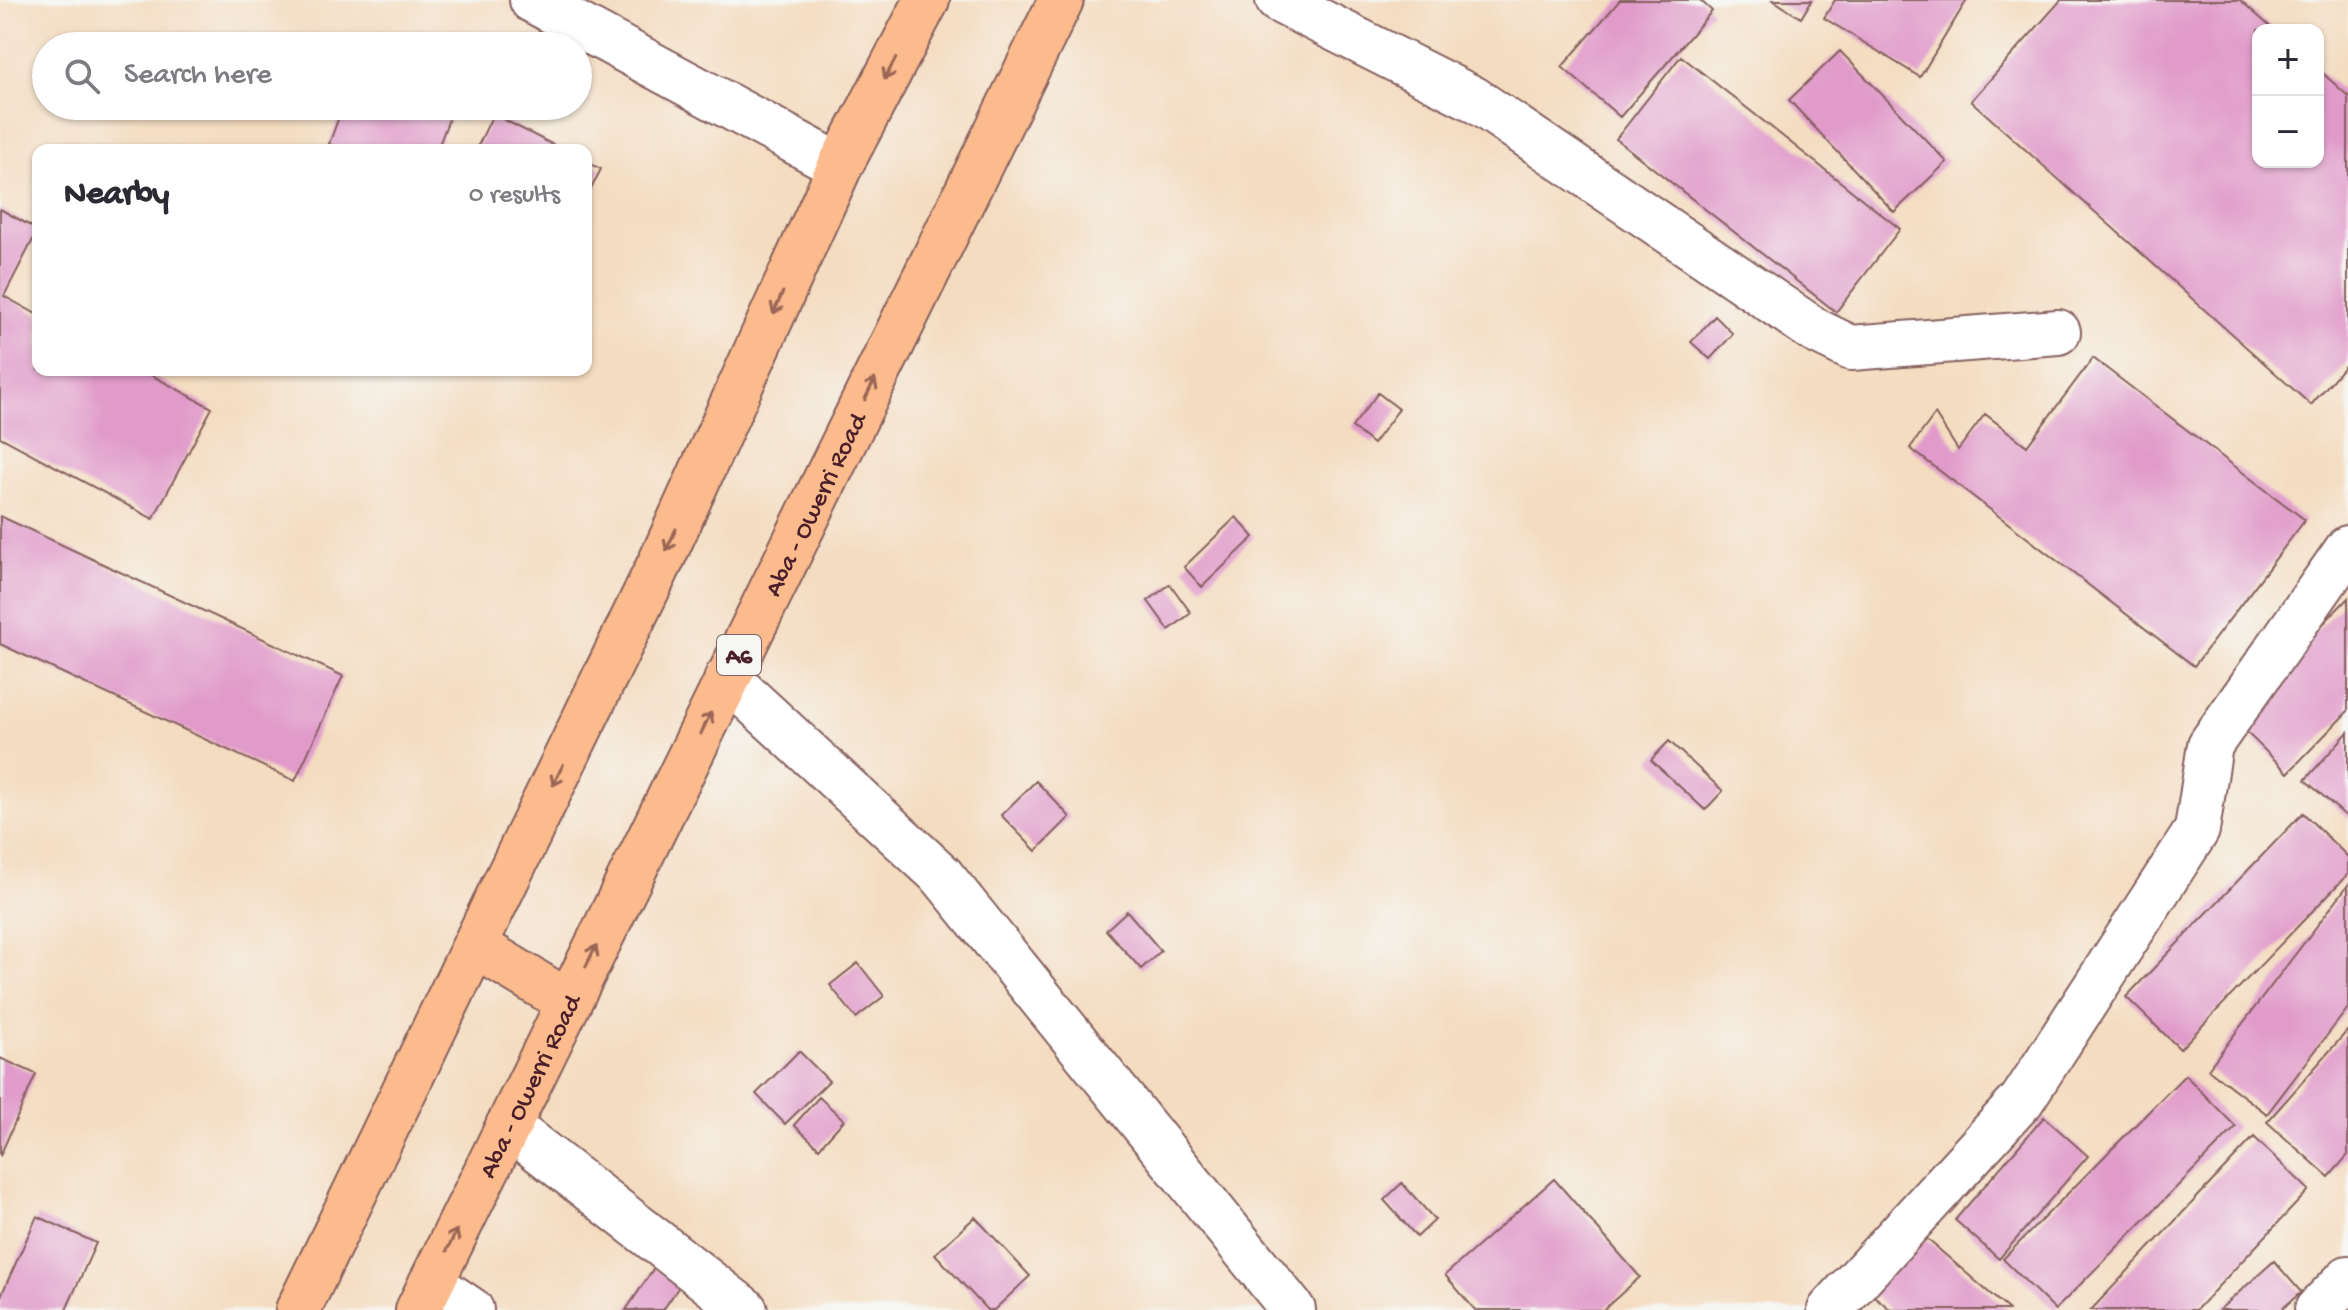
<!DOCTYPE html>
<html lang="en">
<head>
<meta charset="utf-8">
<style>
  body { margin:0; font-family:"Gochi Hand",sans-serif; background:#f2f2f3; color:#2b2b33 }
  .controls { position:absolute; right:24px; top:24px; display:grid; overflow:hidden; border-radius:16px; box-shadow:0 2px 6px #0004 }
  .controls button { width:72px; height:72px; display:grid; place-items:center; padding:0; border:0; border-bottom:2px solid #e1e1e2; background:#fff; color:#2b2b33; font:40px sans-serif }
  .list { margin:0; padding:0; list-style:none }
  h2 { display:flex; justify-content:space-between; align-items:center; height:104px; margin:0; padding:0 32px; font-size:34px }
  h2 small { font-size:26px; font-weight:400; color:#7c7c81 }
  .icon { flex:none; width:44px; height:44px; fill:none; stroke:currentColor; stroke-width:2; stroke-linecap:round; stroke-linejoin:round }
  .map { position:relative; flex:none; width:2348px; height:1310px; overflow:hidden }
  .search { position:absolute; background:#fff; box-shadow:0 2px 6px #0004; left:32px; top:32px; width:560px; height:88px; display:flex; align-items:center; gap:20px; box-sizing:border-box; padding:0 28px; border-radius:44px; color:#7c7c81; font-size:30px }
  .panel { position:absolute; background:#fff; box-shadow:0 2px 6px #0004; left:32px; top:144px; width:560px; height:232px; border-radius:16px }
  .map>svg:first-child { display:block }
  .building { fill:#e19bca }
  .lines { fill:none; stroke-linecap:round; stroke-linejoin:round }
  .minor-casing { stroke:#86615f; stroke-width:48 }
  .highway-casing { stroke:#86615f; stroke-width:48 }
  .minor { stroke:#fff; stroke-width:44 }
  .highway { stroke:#fbbb8d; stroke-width:44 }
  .oneway { stroke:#9a6557 }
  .labels { text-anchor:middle; stroke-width:8; stroke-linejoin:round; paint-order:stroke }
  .shield { fill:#f6f6f2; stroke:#7e6067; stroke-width:2 }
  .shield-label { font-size:24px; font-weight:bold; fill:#4a1f2b }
  .street-label { font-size:26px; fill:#4a1f2b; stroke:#f6f6f2 }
</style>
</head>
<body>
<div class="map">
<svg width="2348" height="1310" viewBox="0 0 2348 1310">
  <rect width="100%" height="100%" fill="#f6f6f2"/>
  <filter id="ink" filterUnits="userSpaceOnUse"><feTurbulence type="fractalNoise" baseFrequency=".0125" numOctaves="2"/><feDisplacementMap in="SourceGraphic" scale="16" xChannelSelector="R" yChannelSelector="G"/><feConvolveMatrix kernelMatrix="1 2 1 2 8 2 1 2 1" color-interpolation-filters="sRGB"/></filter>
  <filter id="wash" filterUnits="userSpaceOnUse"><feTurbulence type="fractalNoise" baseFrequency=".006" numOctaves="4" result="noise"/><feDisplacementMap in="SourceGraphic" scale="32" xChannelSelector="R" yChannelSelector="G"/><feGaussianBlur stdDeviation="1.8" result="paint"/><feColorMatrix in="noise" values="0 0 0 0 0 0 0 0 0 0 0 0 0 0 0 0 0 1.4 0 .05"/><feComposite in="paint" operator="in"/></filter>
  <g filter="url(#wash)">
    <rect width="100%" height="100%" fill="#f4dcc0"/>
    <g id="blocks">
      <path class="building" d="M 1620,0 L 1700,0 L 1712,11 L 1620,117 L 1562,67 Z
        M 1773,0 L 1812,0 L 1801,18 Z
        M 1835,0 L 1967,0 L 1920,77 L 1824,18 Z
        M 2061,0 L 2240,0 L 2274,30 L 2258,30 L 2258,162 L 2318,162 L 2318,69 L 2348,96 L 2348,362 L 2311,405 L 1971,101 Z
        M 414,37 L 438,46 L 411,46 Z
        M 1840,51 L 1947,162 L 1894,212 L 1789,100 Z
        M 1681,56 L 1900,229 L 1836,312 L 1616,139 Z
        M 343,106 L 454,106 L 437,150 L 344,150 L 329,144 Z
        M 493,114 L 563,150 L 476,150 Z
        M 586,162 L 601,169 L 586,199 Z
        M 0,209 L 38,230 L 4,296 L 38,315 L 38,370 L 142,370 L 212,408 L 153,519 L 0,437 Z
        M 1715,316 L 1733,334 L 1710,359 L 1691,342 Z
        M 2093,358 L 2305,520 L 2194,666 L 1910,448 L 1935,414 L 1958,450 L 1985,414 L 2027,446 Z
        M 1378,393 L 1399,409 L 1373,444 L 1352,427 Z
        M 0,516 L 343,676 L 295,781 L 0,644 Z
        M 1236,517 L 1254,537 L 1202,587 L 1184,567 Z
        M 1170,584 L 1191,613 L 1169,630 L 1148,601 Z
        M 2348,598 L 2348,711 L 2288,773 L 2232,718 Z
        M 2348,732 L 2348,818 L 2305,780 Z
        M 1669,741 L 1723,791 L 1705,810 L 1651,760 Z
        M 1036,781 L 1070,817 L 1036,851 L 1001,815 Z
        M 2303,813 L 2348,857 L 2348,874 L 2180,1049 L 2126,997 Z
        M 2348,885 L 2348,1008 L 2267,1114 L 2208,1069 Z
        M 1127,911 L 1161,951 L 1141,969 L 1106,930 Z
        M 858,963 L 884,996 L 856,1018 L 830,985 Z
        M 2348,1030 L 2348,1155 L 2329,1177 L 2267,1122 Z
        M 799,1051 L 829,1081 L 785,1124 L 756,1094 Z
        M 0,1058 L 36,1074 L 0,1156 Z
        M 2185,1075 L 2236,1127 L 2055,1310 L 2003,1259 Z
        M 819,1097 L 844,1120 L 819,1148 L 794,1125 Z
        M 2044,1117 L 2088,1156 L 1999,1259 L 1955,1220 Z
        M 2254,1137 L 2309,1190 L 2196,1310 L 2091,1310 Z
        M 1554,1179 L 1640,1277 L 1603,1310 L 1475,1310 L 1445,1275 Z
        M 1402,1183 L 1435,1220 L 1417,1237 L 1384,1200 Z
        M 37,1216 L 96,1243 L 66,1310 L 0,1310 L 0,1298 Z
        M 975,1217 L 1030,1276 L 994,1310 L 987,1310 L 935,1254 Z
        M 1919,1232 L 2009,1310 L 1891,1310 L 1868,1291 Z
        M 2274,1261 L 2301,1292 L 2281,1310 L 2219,1310 Z
        M 654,1268 L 680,1285 L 663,1310 L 626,1310 Z"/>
    </g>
  </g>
  <g filter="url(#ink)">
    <use href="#blocks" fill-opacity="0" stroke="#86615f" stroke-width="2"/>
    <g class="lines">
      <defs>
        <path id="minor" d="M 532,0 L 840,166
          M 1278,0 L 1474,99 L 1816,331 L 1851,348 L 2058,332
          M 727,678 L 942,876 L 1293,1310
          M 508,1126 L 745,1310
          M 431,1283 L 471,1310
          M 1830,1310 L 2022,1100 L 2197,830 L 2210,745 L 2348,548
          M 2317,1310 L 2348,1278"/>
        <g id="highway">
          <path d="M 476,946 L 568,1002"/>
          <path d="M 298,1310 L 662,559 L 840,166 L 927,0"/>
          <path id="s1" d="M 418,1310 L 1061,0"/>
        </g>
      </defs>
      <use href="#minor" class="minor-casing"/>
      <use href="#highway" class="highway-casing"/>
      <use href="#minor" class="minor"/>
      <use href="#highway" class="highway"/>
    </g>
    <defs><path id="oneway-shaft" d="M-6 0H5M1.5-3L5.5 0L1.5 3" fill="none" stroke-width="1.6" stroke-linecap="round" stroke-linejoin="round" transform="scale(2)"/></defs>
    <g class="oneway">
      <use href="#oneway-shaft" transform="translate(890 69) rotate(118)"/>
      <use href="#oneway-shaft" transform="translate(778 303) rotate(114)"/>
      <use href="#oneway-shaft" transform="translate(870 389) rotate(-64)"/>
      <use href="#oneway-shaft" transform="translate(671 540) rotate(114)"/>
      <use href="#oneway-shaft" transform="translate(706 723) rotate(-64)"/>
      <use href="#oneway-shaft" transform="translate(558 775) rotate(116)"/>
      <use href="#oneway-shaft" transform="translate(591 956) rotate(-64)"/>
      <use href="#oneway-shaft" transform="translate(452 1240) rotate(-64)"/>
    </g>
  </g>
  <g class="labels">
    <rect class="shield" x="717" y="635" width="44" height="40" rx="6"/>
    <g class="shield-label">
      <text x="739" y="663">A6</text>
    </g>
    <g class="street-label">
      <text dy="9" stroke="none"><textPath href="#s1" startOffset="898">Aba - Owerri Road</textPath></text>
      <text dy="9" stroke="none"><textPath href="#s1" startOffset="250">Aba - Owerri Road</textPath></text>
    </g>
  </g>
</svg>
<div class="controls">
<button>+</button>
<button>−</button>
</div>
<div class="search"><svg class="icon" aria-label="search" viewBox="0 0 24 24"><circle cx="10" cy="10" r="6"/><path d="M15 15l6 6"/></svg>Search here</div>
<section class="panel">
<h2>Nearby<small>0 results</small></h2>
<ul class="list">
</ul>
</section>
</div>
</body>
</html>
